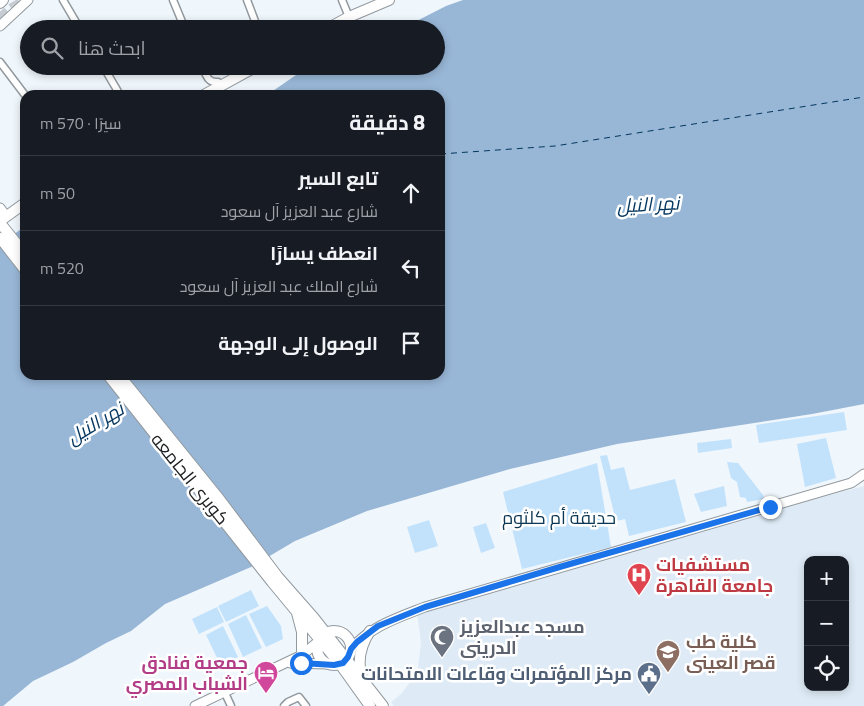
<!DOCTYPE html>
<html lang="ar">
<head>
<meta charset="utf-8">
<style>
  body { margin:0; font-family:"Titillium Web",Cairo,sans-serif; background:#242831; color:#f1f3f6; direction:rtl }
  .controls { position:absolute; right:15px; bottom:15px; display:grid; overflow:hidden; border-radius:10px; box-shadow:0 2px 8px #0003 }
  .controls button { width:45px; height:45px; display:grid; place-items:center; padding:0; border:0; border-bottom:1px solid #363941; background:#171b24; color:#f1f3f6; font:25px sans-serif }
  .stop { position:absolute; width:15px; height:15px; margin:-11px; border:4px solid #1a73e8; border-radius:50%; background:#fff }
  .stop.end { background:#1a73e8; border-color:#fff; box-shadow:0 1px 5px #0008 }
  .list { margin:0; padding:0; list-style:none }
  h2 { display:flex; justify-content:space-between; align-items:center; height:65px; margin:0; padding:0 20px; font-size:21px }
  h2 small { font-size:16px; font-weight:400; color:#9ea1a6 }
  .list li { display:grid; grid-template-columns:32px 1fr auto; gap:15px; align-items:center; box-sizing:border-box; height:75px; padding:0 20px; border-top:1px solid #363941 }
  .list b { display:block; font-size:19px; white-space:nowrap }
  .list p { margin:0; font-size:16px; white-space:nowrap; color:#9ea1a6 }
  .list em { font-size:16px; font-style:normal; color:#9ea1a6 }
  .icon { flex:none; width:28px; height:28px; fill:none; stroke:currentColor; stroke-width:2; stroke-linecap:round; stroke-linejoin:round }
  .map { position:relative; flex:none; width:864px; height:706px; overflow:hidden; direction:ltr }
  .search { position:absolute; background:#171b24; box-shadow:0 2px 8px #0003; left:20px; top:20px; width:425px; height:55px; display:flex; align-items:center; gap:12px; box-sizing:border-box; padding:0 18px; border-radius:28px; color:#9ea1a6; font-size:19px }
  .panel { position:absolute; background:#171b24; box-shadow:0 2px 8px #0003; left:20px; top:90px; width:425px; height:290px; border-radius:15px; direction:rtl }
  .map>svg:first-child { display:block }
  .built { fill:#deebf6; fill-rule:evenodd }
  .green { fill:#c2e2fc }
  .water { fill:#98b6d6 }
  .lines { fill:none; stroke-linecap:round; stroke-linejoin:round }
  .ferry { stroke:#04365e; stroke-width:1; stroke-dasharray:6 5; stroke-linecap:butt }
  .primary-tunnel { stroke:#c6ccd1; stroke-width:10; stroke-dasharray:10 5; stroke-linecap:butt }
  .street-casing { stroke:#92999e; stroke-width:9 }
  .secondary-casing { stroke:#92999e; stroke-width:11 }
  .primary-casing { stroke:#92999e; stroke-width:12 }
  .street { stroke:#fff; stroke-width:6 }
  .secondary { stroke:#fff; stroke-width:9 }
  .primary { stroke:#fff; stroke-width:10 }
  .route { stroke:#1a73e8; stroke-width:6 }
  .labels { text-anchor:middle; stroke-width:5; stroke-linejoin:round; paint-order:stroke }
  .street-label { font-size:18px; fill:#202224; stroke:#fff }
  .park-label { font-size:18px; fill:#0b3754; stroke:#fff }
  .health-label { font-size:18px; font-weight:bold; fill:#be3a42; stroke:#fff; text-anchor:start }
  .worship-label { font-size:18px; font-weight:bold; fill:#5b616d; stroke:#fff; text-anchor:start }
  .education-label { font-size:18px; font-weight:bold; fill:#785e54; stroke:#fff; text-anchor:start }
  .hotel-label { font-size:18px; font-weight:bold; fill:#b23c85; stroke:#fff; text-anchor:end }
  .service-label { font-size:18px; font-weight:bold; fill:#4e5e75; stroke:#fff; text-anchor:end }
  .water-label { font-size:19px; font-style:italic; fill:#04365e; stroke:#fff }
</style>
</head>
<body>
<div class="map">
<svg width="864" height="706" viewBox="0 0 864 706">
  <rect width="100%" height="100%" fill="#eff6fc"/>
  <path class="built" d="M 864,486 L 864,706 L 394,706 L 391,702 L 401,694 L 411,681 L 418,667 L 421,643 L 417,612 L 721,524 ZM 808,560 L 845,560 L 845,687 L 808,687 Z"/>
  <path class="green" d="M 844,412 L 847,430 L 759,443 L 756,425 Z
    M 826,438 L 836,478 L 805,487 L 797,444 Z
    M 731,439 L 732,448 L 698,453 L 697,443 Z
    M 607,455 L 611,470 L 624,467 L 630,490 L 675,479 L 686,522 L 629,536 L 625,519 L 616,521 L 600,456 Z
    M 727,462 L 738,463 L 763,495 L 764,499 L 747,502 L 746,498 L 740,497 L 737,482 L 731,478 Z
    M 597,463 L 611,547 L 522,569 L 503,492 Z
    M 724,486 L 727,506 L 701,512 L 694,494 Z
    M 429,520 L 438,546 L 415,553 L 407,527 Z
    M 486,523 L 495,548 L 481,553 L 473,527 Z
    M 251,590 L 259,606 L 226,622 L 218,606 Z
    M 267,606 L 281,626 L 283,639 L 266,647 L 249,614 Z
    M 217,607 L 224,622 L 199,634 L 192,619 Z
    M 246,615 L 262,648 L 243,657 L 228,624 Z
    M 223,626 L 238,657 L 221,666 L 206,635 Z"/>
  <path class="water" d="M 463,0 L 864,0 L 864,404 L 812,414 L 617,444 L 510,469 L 367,511 L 295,541 L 251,567 L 165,604 L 131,631 L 106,643 L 73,662 L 33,681 L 3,706 L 0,706 L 0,245 L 25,226 L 25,375 L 440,375 L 440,95 L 267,95 L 299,73 L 305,66 L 436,66 L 436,29 L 401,29 L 446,6 Z"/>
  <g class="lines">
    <path class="ferry" d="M 440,154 L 555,146 L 864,97"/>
    <path class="primary-tunnel" d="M 0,18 L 12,8 L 26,0"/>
    <defs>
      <path id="street" d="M 63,0 L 80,29
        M 173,0 L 185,29
        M 247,0 L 258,29
        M 342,0 L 349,17
        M 0,62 L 25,95
        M 103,66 L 120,95
        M 202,66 C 206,74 207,83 218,82 L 218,88
        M 225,693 L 231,706
        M 284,706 L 288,702 L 299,697 L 306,706"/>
      <path id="secondary" d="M 0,26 L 28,0
        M 0,208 L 6,216
        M 351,649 C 371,626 397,618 425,607 L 851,483 L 864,474
        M 290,663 L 328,664
        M 195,706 L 302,655 L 319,641"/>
      <path id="primary" d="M 0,3 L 3,0
        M 327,29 L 349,17 L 389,0
        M 204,95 L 257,66
        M 0,221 L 25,203
        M 0,223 L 25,254
        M 0,238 L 25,270
        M 108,375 L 272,582 L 340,664 L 370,706
        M 119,375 L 220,500 L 278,577 L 314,618 L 383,706
        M 297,613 L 302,632 L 302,655
        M317 648a17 17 0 1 1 34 0a17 17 0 1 1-34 0Z
        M 362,679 C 357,662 360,646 370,631"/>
    </defs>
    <use href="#street" class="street-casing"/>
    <use href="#secondary" class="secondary-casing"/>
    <use href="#primary" class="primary-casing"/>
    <use href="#street" class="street"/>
    <use href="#secondary" class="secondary"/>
    <use href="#primary" class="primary"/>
  </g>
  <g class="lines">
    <path class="route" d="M 301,663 L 334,665 L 343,663 L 348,657 L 351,649 L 357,642 L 378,626 L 425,607 L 563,566 L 770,507"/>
  </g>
  <defs>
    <symbol id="hospital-pin" viewBox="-11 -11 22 30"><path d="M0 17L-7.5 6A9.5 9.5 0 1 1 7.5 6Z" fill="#e0444e" stroke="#fff"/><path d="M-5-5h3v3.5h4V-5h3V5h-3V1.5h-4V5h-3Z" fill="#fff"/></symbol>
    <symbol id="mosque-pin" viewBox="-11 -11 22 30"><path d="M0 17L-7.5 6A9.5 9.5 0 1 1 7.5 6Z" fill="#6b7280" stroke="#fff"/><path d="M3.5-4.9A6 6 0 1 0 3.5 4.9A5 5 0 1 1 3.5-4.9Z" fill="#fff"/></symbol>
    <symbol id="university-pin" viewBox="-11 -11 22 30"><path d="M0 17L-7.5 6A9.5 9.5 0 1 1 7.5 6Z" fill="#8d6e63" stroke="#fff"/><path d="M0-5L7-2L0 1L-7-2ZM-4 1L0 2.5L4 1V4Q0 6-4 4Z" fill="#fff"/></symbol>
    <symbol id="hotel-pin" viewBox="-11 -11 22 30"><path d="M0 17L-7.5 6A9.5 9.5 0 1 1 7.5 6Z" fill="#d1479c" stroke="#fff"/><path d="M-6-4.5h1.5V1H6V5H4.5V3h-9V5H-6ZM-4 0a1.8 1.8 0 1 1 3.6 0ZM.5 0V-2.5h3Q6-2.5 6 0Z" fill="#fff"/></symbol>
    <symbol id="civic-pin" viewBox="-11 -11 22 30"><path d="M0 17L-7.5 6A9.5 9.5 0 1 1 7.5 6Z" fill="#5c6f8a" stroke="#fff"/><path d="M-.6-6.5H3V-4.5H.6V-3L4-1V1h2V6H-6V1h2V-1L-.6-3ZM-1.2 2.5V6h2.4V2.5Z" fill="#fff"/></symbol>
  </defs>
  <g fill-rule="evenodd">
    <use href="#hospital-pin" x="625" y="561" width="28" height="38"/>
    <use href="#mosque-pin" x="428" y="623" width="28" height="38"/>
    <use href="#university-pin" x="654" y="638" width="28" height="38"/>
    <use href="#hotel-pin" x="252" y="659" width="28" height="38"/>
    <use href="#civic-pin" x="635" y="660" width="28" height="38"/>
  </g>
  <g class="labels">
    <g class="street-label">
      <text transform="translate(190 479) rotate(51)" y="6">كوبرى الجامعه</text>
    </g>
    <g class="park-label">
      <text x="559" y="524">حديقة أم كلثوم</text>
    </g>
    <g class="health-label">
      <text x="656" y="571">مستشفيات<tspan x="656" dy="21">جامعة القاهرة</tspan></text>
    </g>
    <g class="worship-label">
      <text x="460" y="633">مسجد عبدالعزيز<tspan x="460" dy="21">الدرينى</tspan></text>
    </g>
    <g class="education-label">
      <text x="686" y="648">كلية طب<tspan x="686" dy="21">قصر العينى</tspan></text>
    </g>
    <g class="hotel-label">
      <text x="248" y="669">جمعية فنادق<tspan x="248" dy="21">الشباب المصري</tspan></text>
    </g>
    <g class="service-label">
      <text x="632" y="680">مركز المؤتمرات وقاعات الامتحانات</text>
    </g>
    <g class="water-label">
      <text transform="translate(648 204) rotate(-3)" y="7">نهر النيل</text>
      <text transform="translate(95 423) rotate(-31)" y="7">نهر النيل</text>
    </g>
  </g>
</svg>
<div class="controls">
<button>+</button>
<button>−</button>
<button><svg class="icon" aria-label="locate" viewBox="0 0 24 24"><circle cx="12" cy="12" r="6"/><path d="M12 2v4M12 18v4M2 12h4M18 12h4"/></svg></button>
</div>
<div class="stop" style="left:301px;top:663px"></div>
<div class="stop end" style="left:770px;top:507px"></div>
<div class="search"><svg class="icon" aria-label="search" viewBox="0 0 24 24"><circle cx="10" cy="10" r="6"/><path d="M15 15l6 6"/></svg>ابحث هنا</div>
<section class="panel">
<h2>8 دقيقة<small>سيرًا · 570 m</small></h2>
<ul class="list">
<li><svg class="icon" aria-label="ahead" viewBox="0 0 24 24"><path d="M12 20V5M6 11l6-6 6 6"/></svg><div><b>تابع السير</b><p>شارع عبد العزيز آل سعود</p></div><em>50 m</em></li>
<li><svg class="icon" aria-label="left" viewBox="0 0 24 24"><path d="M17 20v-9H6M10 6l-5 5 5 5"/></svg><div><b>انعطف يسارًا</b><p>شارع الملك عبد العزيز آل سعود</p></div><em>520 m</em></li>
<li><svg class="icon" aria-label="arrive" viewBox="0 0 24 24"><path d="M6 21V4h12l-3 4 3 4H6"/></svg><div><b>الوصول إلى الوجهة</b></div></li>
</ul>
</section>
</div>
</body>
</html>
